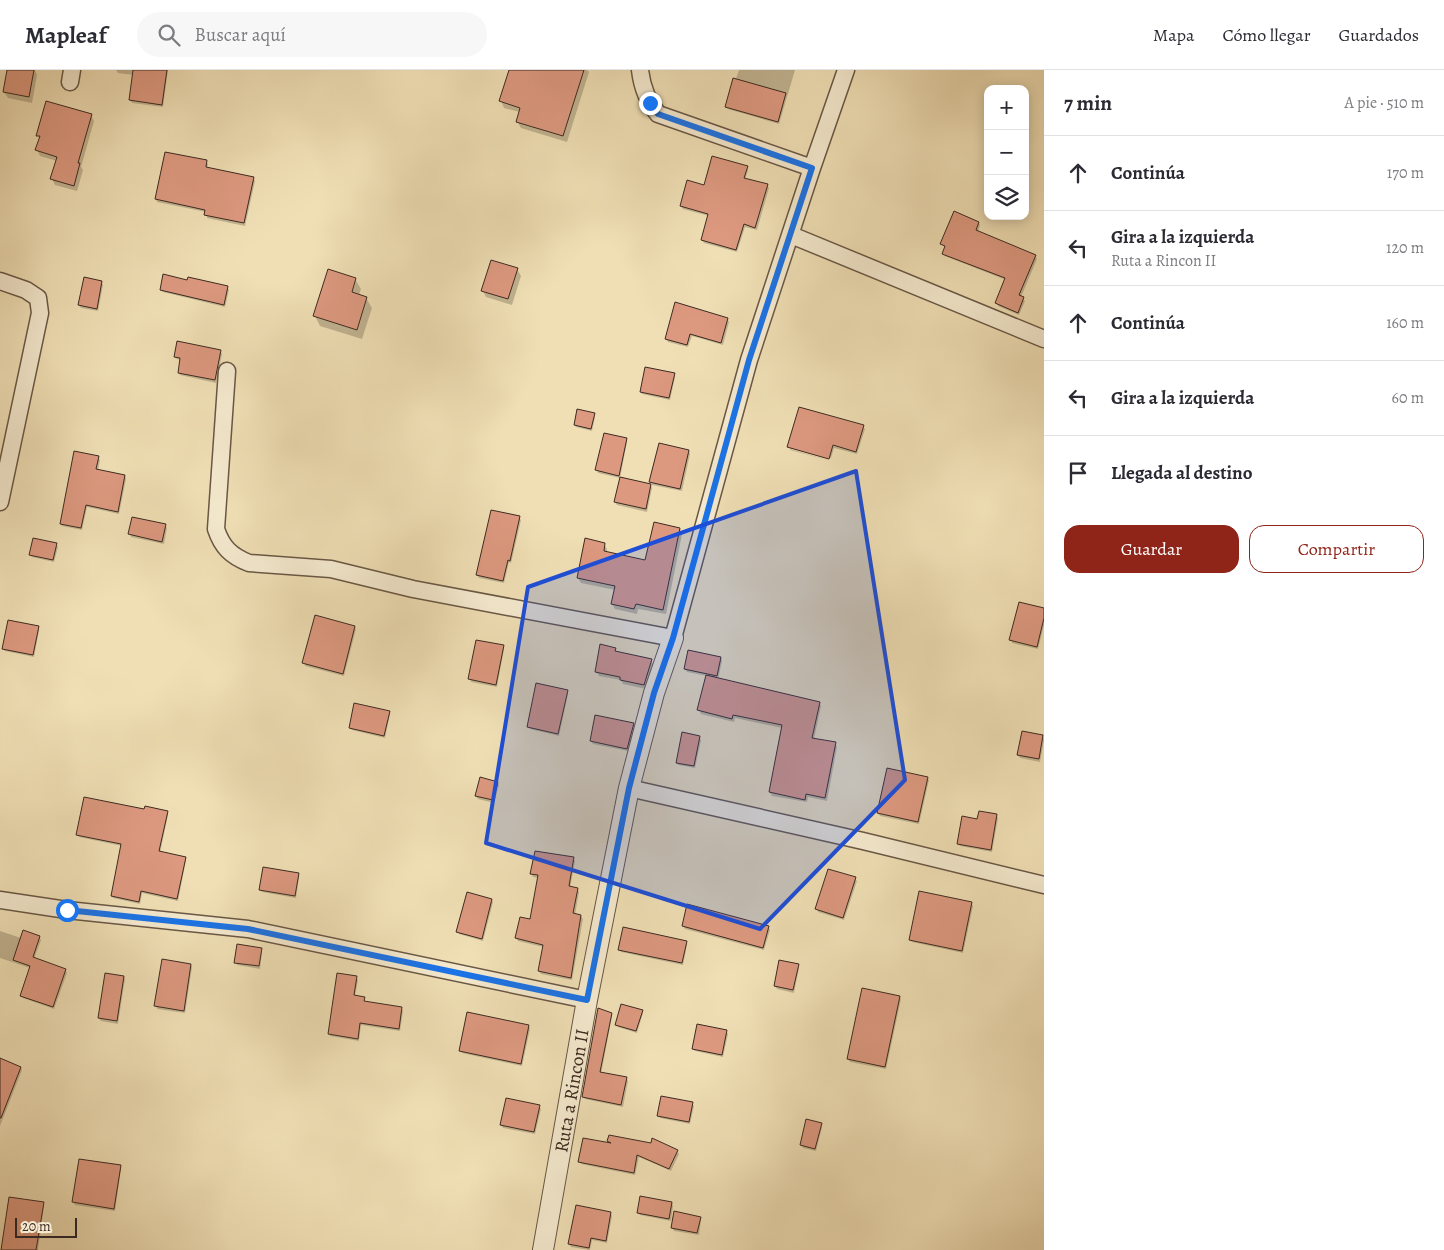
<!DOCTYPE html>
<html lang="es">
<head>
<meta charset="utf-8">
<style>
  body { margin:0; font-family:Alegreya,serif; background:#f7f7f7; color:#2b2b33 }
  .controls { position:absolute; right:15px; top:15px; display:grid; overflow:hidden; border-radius:10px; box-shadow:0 2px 12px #0003 }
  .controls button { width:45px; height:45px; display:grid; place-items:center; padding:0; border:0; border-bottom:1px solid #e1e1e2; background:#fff; color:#2b2b33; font:25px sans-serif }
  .scale { position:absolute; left:15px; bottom:12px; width:62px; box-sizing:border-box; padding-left:5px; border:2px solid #3c2a20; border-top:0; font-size:14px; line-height:18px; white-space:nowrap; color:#3c2a20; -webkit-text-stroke:4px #f5eacf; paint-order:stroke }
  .stop { position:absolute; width:15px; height:15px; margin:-11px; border:4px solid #1a73e8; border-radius:50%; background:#fff }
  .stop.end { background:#1a73e8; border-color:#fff; box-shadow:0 1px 5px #0008 }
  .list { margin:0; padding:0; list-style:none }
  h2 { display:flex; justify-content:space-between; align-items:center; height:65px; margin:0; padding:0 20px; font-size:21px }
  h2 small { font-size:16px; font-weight:400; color:#7c7c81 }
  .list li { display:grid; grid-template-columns:32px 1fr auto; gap:15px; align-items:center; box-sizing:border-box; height:75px; padding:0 20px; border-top:1px solid #e1e1e2 }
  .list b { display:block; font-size:19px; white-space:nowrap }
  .list p { margin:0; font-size:16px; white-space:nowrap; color:#7c7c81 }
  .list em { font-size:16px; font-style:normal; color:#7c7c81 }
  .actions { display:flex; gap:10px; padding:15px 20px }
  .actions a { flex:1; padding:11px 0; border:1px solid #8f2418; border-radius:15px; text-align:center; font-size:18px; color:#8f2418 }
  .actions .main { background:#8f2418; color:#fff }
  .icon { flex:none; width:28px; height:28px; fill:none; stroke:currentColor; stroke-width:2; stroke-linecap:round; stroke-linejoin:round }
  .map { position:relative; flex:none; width:1044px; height:1180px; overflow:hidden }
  header { display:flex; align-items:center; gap:30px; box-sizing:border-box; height:70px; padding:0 25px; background:#fff; border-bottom:1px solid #e1e1e2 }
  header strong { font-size:24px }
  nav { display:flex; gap:28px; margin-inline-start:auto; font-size:18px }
  .search { width:350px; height:45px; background:#f7f7f7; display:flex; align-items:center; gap:12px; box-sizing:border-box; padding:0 18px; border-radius:28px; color:#7c7c81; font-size:19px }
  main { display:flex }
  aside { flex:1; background:#fff }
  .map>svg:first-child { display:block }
  .shadow { fill:#0003 }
  .building { fill:#dd9980; stroke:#3c2a20 }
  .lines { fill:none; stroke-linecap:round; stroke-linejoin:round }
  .minor-casing { stroke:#695745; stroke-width:19 }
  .tertiary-casing { stroke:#695745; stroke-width:22 }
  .minor { stroke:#f5eacf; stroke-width:16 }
  .tertiary { stroke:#f5eacf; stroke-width:20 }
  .route { stroke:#1a73e8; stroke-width:6 }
  .marked { fill:#1d4ed8; fill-opacity:0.2; stroke:#1d4ed8; stroke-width:4; stroke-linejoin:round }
  .labels { text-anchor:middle; stroke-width:4.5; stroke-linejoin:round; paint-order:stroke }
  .street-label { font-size:19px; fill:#3c2a20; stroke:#f5eacf }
</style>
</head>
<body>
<header>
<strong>Mapleaf</strong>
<div class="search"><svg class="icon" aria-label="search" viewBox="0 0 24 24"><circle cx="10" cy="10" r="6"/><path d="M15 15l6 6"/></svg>Buscar aquí</div>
<nav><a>Mapa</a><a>Cómo llegar</a><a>Guardados</a></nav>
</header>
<main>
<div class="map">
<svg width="1044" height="1180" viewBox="0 0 1044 1180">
  <rect width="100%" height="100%" fill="#f0dfb5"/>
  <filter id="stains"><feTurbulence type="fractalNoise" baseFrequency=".004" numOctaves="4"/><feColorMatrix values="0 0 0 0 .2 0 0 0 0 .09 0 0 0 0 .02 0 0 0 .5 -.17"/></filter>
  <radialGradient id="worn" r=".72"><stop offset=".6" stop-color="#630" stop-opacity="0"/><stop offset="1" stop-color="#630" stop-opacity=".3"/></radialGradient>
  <path class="shadow" d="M 9,0 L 35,0 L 37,5 L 32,33 L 8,28 L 4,22 Z
    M 116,0 L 168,0 L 163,37 L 132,33 L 130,30 L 134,5 L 118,3 Z
    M 537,0 L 587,0 L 589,2 L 567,72 L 521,58 L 517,51 L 520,42 L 504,38 L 501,31 Z
    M 739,0 L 795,0 L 779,54 L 728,39 L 726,37 Z
    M 91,45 L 94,51 L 81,97 L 83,100 L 77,121 L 55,115 L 52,109 L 57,91 L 40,86 L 37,80 L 40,69 L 38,66 Z
    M 206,92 L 208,94 L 207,99 L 253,108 L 255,111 L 245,156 L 207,148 L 206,142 L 157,132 L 156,129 Z
    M 747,97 L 748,100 L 745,110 L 767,115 L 769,118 L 757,160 L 745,157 L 737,182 L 704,173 L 702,170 L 709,146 L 683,139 L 681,136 L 705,117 Z
    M 979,153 L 980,155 L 978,162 L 1035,186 L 1037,189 L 1021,227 L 1025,231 L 1019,245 L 998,236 L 997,233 L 1006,210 L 945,186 L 943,183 L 946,177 L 942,174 Z
    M 517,199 L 521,206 L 512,235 L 486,227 L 483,221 Z
    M 355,209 L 361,219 L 359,225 L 366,228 L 372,238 L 362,269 L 320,256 L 315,246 Z
    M 101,212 L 103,215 L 98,241 L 81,238 L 79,235 Z
    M 227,217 L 229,220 L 225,237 L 163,222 L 161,220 Z
    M 727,249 L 729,252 L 723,275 L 692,266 L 688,277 L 668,272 L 666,269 Z
    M 220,281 L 222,284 L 216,313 L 180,305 L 179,302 L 181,290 L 177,289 L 175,287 Z
    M 674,304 L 675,307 L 670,330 L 642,324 L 641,322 Z
    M 800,338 L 863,356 L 865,359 L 857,384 L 834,378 L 831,388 L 789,378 Z
    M 594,344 L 595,347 L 592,361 L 576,357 L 575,355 Z
    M 626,369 L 627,372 L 620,408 L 598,403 L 597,400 Z
    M 790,379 L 831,391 L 790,380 Z
    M 689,381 L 690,384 L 682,421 L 652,415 L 651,412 Z
    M 98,388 L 100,390 L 98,401 L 125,406 L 126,409 L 119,444 L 87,437 L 82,460 L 62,456 L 61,454 Z
    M 651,415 L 652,418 L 647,442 L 617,435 L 615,432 Z
    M 519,448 L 521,450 L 511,493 L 509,492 L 504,513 L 479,508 L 477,505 Z
    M 165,455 L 167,458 L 164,474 L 131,467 L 130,464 Z
    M 680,459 L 682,464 L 666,544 L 638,539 L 637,544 L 615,539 L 612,534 L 615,520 L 581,513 L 578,508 L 604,474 L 607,479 L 607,483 L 646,491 Z
    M 56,475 L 58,477 L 54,492 L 32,487 L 30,485 Z
    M 1044,539 L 1044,555 L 1038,579 L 1012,573 L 1011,570 Z
    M 38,557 L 39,560 L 34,587 L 5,581 L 3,579 Z
    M 354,557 L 356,559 L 344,606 L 305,596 L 304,593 Z
    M 503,577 L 504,579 L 497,617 L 471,612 L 470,609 Z
    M 615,579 L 617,583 L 651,590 L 653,594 L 646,619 L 623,614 L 621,610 L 599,606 L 596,601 Z
    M 721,588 L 722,591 L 718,610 L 819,633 L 821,636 L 814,669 L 835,674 L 837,677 L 827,731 L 808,727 L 807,732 L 772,726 L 770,722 L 782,658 L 735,648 L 734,652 L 701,644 L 699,640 L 707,606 L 687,602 L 685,599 Z
    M 567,621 L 568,624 L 559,666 L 530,659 L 528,657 Z
    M 389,642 L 390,644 L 385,668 L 352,660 L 350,658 Z
    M 633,654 L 635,657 L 628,681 L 593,674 L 591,671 Z
    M 1043,666 L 1044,670 L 1040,692 L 1020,688 L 1018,685 Z
    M 699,667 L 701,670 L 695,698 L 678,695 L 677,692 Z
    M 927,708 L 929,710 L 919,754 L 880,746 L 878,743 Z
    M 497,713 L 499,715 L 494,733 L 478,729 L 476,726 Z
    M 145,741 L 167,742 L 168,745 L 160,783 L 185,788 L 186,790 L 178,831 L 142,823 L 140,834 L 113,828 L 112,826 L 122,776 L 79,767 L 77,764 Z
    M 996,745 L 998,748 L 992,782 L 960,776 L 958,774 L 978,750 Z
    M 573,788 L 575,791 L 570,818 L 577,819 L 579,822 L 575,845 L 581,846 L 583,849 L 572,910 L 541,904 L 539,901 L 543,877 L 518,871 L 516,868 L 531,851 L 539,808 L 533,807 L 531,803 Z
    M 298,804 L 299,807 L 296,828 L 262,822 L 260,820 Z
    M 855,809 L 857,811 L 844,850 L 818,842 L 817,839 Z
    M 491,830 L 493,832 L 483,871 L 459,864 L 458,861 Z
    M 971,833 L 973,836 L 963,883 L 912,872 L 910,870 Z
    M 683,856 L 768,857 L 770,860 L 764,880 L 685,859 Z
    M 0,861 L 21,868 L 39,867 L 41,870 L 34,889 L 65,900 L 67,903 L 54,939 L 23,928 L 21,926 L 30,898 L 0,888 Z
    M 686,872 L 687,875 L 683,895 L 621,882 L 619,879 Z
    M 261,879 L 262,882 L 260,899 L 237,895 L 236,892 Z
    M 191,895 L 192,897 L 185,943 L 157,939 L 156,936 Z
    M 798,895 L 799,898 L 794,923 L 777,919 L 775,916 Z
    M 124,907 L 125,909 L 118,954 L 101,951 L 99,948 Z
    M 356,907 L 358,910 L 355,926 L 364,928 L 365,933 L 401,938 L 403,941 L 400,961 L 361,955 L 359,971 L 330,966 L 329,963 Z
    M 899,927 L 901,929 L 886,999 L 850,992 L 848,989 Z
    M 642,941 L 643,943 L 637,963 L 618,957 L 616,955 Z
    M 611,944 L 612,946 L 601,1004 L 626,1009 L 628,1011 L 623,1037 L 585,1029 L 583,1026 Z
    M 529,957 L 530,959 L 522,996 L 462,983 L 460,980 Z
    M 726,961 L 728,964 L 723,987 L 695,981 L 693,979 Z
    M 0,989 L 21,998 L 22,1000 L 0,1056 Z
    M 692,1034 L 694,1036 L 690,1054 L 660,1048 L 658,1045 Z
    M 539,1037 L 541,1039 L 535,1064 L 503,1058 L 501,1055 Z
    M 821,1054 L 822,1057 L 816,1081 L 803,1078 L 801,1075 Z
    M 608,1071 L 677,1081 L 679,1084 L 671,1101 L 639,1087 L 635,1105 L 581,1094 L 580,1091 L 610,1074 Z
    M 120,1096 L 121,1099 L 115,1141 L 75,1135 L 73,1132 Z
    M 43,1133 L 44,1136 L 38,1180 L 3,1180 Z
    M 672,1133 L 673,1136 L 671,1151 L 640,1145 L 639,1143 Z
    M 610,1143 L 612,1146 L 607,1173 L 592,1170 L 590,1180 L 571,1177 L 569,1174 Z
    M 700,1148 L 701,1150 L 699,1165 L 674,1161 L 672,1158 Z"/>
  <path class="building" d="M 7,0 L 34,0 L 29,27 L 3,22 Z
    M 133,0 L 167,0 L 162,35 L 129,30 Z
    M 509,0 L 584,0 L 563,66 L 516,52 L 520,38 L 499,31 Z
    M 733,8 L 786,23 L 778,52 L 725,37 Z
    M 46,31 L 92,44 L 78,93 L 80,93 L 74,116 L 50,109 L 57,87 L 35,80 L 40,66 L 36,66 Z
    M 165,82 L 207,90 L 206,97 L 254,107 L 244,153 L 204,145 L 205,140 L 155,129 Z
    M 712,86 L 748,96 L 744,108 L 768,114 L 755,158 L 744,154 L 736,180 L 701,170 L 708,144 L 680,136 L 687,110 L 704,115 Z
    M 954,141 L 979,152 L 976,160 L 1036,185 L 1019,225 L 1024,227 L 1018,243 L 995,233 L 1005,208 L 942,184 L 945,176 L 940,174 Z
    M 491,190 L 518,198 L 508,229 L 481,221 Z
    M 328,199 L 356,208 L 352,222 L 367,227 L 357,260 L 313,246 Z
    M 163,204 L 187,210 L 188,207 L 228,216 L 224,235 L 160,220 Z
    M 84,207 L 102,211 L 97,239 L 78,235 Z
    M 675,232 L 728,248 L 721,273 L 690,264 L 687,275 L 665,269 Z
    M 177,271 L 221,280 L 215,310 L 178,303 L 180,288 L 174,287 Z
    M 645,297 L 675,303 L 669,328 L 640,322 Z
    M 799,337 L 864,355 L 856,382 L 833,375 L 829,389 L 787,377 Z
    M 577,339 L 595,343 L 591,359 L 574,355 Z
    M 604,363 L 627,368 L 619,406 L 595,400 Z
    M 659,373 L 689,380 L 680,419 L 649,412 Z
    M 74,381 L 99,386 L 96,399 L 125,405 L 118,442 L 86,435 L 81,458 L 60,454 Z
    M 620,407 L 651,414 L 646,439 L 614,432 Z
    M 491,440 L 520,446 L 510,491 L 508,490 L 503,511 L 476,505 Z
    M 132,447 L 166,454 L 162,472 L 128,464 Z
    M 654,452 L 680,458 L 663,540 L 636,534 L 634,539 L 611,534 L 615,516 L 577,508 L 585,468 L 605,473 L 604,481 L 645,490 Z
    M 33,468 L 57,473 L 53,490 L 29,485 Z
    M 1019,532 L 1044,538 L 1044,548 L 1037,577 L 1009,570 Z
    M 315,545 L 355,556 L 343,604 L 302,593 Z
    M 8,550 L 39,556 L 33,585 L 2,579 Z
    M 476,570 L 504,575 L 496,615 L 468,609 Z
    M 600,574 L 616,578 L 615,581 L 652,589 L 644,615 L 620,610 L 620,607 L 595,602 Z
    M 688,580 L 721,587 L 717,606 L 684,599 Z
    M 706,605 L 820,632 L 812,668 L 836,672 L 825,728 L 806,724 L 805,730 L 769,722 L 782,655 L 733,645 L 732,649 L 697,640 Z
    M 536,613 L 568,620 L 558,664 L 527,657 Z
    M 354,633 L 390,641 L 384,666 L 349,658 Z
    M 595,645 L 634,653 L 627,679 L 590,671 Z
    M 1022,661 L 1043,665 L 1039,689 L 1017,685 Z
    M 682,662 L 700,666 L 694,696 L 676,693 Z
    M 887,698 L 928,707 L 918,752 L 877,743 Z
    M 480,707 L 498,712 L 493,730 L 475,726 Z
    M 84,727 L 144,739 L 145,736 L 168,741 L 159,781 L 186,787 L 177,829 L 141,821 L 139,832 L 111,826 L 121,774 L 76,765 Z
    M 979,741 L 997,744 L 991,780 L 957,774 L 962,746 L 977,749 Z
    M 535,781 L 574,787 L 569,816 L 578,818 L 573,843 L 581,845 L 571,908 L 538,901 L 543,875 L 515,868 L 520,847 L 530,849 L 538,805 L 530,804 Z
    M 263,797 L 299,803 L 295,826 L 259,820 Z
    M 828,799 L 856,807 L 843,848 L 815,839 Z
    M 919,821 L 972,832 L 962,881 L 909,870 Z
    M 467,822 L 492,829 L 482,869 L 456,862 Z
    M 687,834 L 769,856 L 763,878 L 682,856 Z
    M 623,857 L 687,871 L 682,893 L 618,880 Z
    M 23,860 L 40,866 L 33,887 L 66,899 L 53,937 L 20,926 L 30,896 L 13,890 Z
    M 237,874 L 262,878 L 259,896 L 234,893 Z
    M 162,889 L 191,894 L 184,941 L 154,936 Z
    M 779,890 L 799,894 L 793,920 L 774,916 Z
    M 105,903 L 124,906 L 117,951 L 98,948 Z
    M 337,903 L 357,906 L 354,925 L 365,927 L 364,931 L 402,937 L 399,959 L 360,953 L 358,969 L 328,964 Z
    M 862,918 L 900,926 L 885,997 L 847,989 Z
    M 621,934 L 643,940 L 636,961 L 615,955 Z
    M 598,938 L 612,943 L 600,1002 L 627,1007 L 621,1035 L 582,1027 Z
    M 467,942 L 529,955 L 521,994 L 459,981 Z
    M 697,954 L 727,960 L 722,985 L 692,979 Z
    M 0,988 L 21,997 L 1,1048 L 0,1048 Z
    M 661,1026 L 693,1032 L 689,1052 L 657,1046 Z
    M 506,1028 L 540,1035 L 534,1062 L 500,1055 Z
    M 806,1049 L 822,1053 L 815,1079 L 800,1075 Z
    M 609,1065 L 651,1073 L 652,1068 L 678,1080 L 669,1099 L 637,1085 L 634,1103 L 578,1092 L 583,1068 L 611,1073 L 607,1071 Z
    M 79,1089 L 121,1095 L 114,1139 L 72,1132 Z
    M 640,1126 L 672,1132 L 669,1149 L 637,1143 Z
    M 9,1127 L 44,1132 L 36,1180 L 1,1180 Z
    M 576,1135 L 611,1142 L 606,1171 L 591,1168 L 589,1178 L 568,1174 Z
    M 674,1141 L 701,1147 L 697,1163 L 671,1158 Z"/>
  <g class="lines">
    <defs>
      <path id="minor" d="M 640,0 C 642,17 647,31 658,44 L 812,98
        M 70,12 L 72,0
        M 791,165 L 1044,269
        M 0,211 L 26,220 L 38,228 L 40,243 L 0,432
        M 227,301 L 216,459 C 222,477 231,486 249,493 L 331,499 L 413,519 L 673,568 L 749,290 L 812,98 L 846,0
        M 629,718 L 863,771 L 1044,815
        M 0,830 L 67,840 L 248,859 L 587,930"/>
      <g id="tertiary">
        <path id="s1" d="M 543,1180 L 587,930 L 629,718 L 654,623 L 673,568"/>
      </g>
    </defs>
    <use href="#minor" class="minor-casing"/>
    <use href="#tertiary" class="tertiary-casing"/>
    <use href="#minor" class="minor"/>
    <use href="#tertiary" class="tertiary"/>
  </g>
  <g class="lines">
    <path class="route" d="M 67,840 L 248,859 L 587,930 L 629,718 L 654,623 L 673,568 L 749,290 L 812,98 L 658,44 L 650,33"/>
  </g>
  <path class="marked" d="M 856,401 L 905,710 L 760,859 L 486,773 L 528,517 Z"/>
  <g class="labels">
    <g class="street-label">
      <text dy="7" stroke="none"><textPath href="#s1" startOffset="162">Ruta a Rincon II</textPath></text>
    </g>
  </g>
  <rect width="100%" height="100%" filter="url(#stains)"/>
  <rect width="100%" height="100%" fill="url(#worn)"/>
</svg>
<div class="controls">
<button>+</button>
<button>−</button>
<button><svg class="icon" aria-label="layers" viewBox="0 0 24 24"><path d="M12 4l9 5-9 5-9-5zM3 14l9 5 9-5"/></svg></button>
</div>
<div class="scale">20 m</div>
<div class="stop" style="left:67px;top:840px"></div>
<div class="stop end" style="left:650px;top:33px"></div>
</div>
<aside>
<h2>7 min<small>A pie · 510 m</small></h2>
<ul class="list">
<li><svg class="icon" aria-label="ahead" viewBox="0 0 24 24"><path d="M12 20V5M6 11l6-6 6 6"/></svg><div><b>Continúa</b></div><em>170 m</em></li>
<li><svg class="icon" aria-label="left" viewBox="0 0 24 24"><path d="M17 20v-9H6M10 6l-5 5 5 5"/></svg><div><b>Gira a la izquierda</b><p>Ruta a Rincon II</p></div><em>120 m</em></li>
<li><svg class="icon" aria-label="ahead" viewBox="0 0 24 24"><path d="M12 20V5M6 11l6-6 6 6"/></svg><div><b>Continúa</b></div><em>160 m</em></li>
<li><svg class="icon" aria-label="left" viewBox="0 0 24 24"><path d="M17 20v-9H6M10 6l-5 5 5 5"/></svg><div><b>Gira a la izquierda</b></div><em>60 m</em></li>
<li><svg class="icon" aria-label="arrive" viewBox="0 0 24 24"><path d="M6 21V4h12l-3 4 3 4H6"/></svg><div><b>Llegada al destino</b></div></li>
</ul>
<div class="actions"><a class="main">Guardar</a><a>Compartir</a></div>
</aside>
</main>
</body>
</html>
